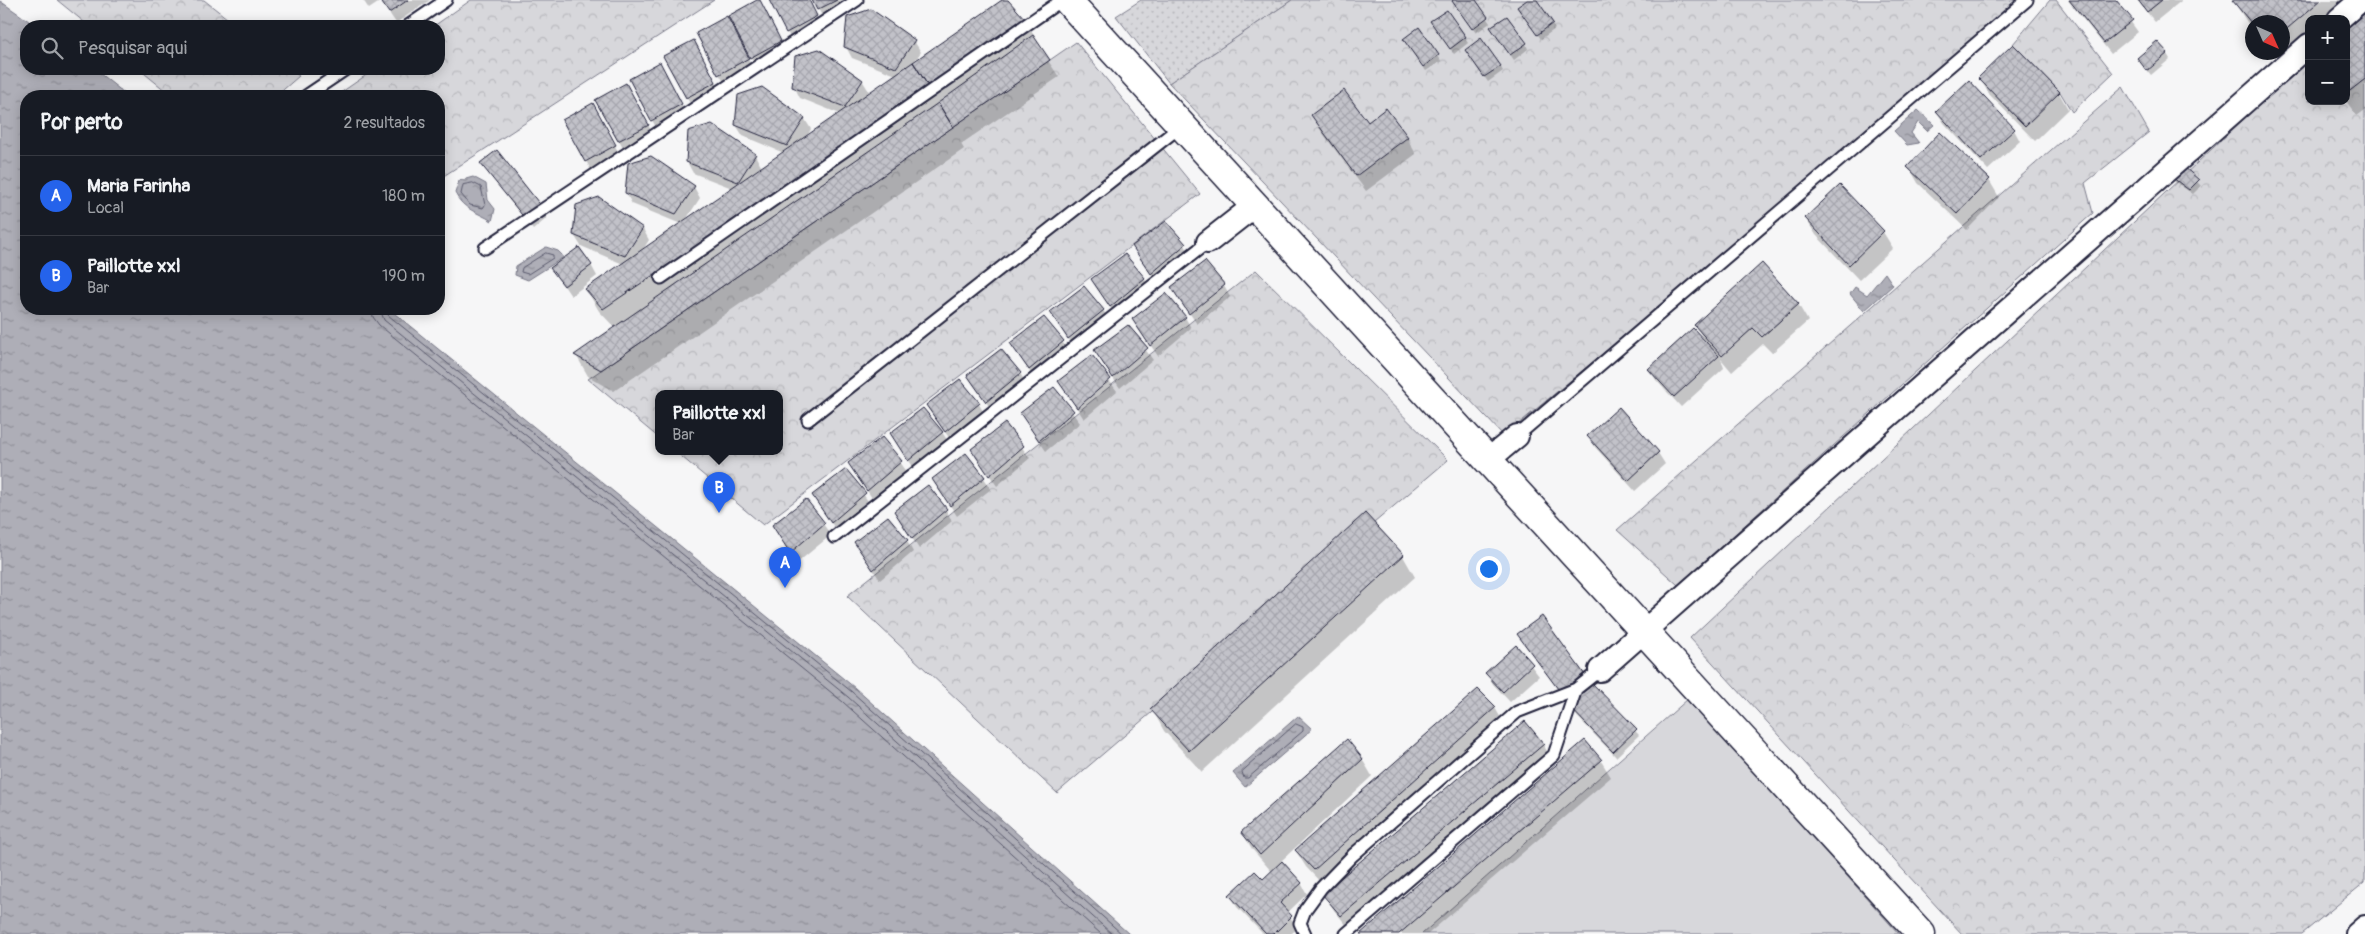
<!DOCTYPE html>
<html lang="pt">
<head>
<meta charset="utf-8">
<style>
  body { margin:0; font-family:Pangolin,sans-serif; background:#242831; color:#f1f3f6 }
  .controls { position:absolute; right:15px; top:15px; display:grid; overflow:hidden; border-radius:10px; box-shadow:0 2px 12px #0003 }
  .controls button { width:45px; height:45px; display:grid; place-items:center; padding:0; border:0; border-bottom:1px solid #363941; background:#171b24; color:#f1f3f6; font:25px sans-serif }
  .compass { position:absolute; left:2245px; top:15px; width:45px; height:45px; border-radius:50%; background:#171b24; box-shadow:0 2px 12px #0003; rotate:135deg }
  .you { position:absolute; left:1488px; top:568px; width:18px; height:18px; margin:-12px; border:4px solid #fff; border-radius:50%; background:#1a73e8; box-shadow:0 0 0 8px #1a73e833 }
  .badge { display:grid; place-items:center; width:32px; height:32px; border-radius:50%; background:#2563eb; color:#fff; font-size:16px; font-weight:700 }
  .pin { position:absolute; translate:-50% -41px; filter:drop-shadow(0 1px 2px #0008) }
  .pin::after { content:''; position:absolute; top:26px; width:18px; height:15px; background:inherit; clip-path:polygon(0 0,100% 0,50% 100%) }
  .popup { position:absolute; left:655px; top:390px; width:128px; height:65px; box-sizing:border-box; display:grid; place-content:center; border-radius:10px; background:#171b24; filter:drop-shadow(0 1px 4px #0005); font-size:16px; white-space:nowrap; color:#9ea1a6 }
  .popup b { font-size:19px; color:#f1f3f6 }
  .popup::after { content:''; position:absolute; left:50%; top:100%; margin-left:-10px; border:10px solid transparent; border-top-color:#171b24 }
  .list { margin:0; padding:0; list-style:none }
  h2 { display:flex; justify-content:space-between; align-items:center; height:65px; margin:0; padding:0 20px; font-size:21px }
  h2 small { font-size:16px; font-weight:400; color:#9ea1a6 }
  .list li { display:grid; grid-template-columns:32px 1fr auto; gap:15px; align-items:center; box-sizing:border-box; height:80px; padding:0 20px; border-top:1px solid #363941 }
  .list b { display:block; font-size:19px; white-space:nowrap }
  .list p { margin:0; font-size:16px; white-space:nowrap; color:#9ea1a6 }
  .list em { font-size:16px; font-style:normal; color:#9ea1a6 }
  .icon { flex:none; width:28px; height:28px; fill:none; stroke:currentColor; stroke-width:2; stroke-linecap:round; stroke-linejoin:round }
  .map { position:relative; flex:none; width:2365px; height:934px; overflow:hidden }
  .search { position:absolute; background:#171b24; box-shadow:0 2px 12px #0003; left:20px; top:20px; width:425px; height:55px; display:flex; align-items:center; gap:12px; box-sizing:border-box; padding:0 18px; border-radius:20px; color:#9ea1a6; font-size:19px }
  .panel { position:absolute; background:#171b24; box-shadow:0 2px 12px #0003; left:20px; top:90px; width:425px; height:225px; border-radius:20px }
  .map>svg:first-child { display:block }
  .grass { fill:url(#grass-dots); stroke:#7c7c8b }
  .forest { fill:url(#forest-crowns); stroke:#7c7c8b }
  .pitch { fill:#d7d7db; stroke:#7c7c8b }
  .water { fill:url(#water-ripples); stroke:#767685 }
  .shadow { fill:#0003 }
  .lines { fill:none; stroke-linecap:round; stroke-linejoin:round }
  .shore { stroke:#5a5a6d; stroke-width:1 }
  .building { fill:url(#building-cross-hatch); stroke:#22223b }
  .lane-casing { stroke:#22223b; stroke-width:15 }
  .street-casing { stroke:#22223b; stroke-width:26 }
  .secondary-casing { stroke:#22223b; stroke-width:31 }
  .lane { stroke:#fff; stroke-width:11 }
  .street { stroke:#fff; stroke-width:22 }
  .secondary { stroke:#fff; stroke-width:28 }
</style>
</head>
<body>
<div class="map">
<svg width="2365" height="934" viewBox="0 0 2365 934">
  <defs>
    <pattern id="grass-dots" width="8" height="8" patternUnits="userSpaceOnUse" patternTransform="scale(1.25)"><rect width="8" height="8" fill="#d7d7db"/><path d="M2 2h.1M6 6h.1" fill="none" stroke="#b8b8bd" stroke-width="1.8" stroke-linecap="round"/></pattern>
    <pattern id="forest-crowns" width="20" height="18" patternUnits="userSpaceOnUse" patternTransform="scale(1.25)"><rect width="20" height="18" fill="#d7d7db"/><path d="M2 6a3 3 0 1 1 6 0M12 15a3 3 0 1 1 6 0" fill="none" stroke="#b8b8bd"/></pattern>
    <pattern id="water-ripples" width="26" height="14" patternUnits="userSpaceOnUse" patternTransform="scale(1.25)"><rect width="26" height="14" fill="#aeaeb7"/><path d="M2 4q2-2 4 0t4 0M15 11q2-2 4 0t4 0" fill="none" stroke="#8d8d96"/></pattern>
    <pattern id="building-cross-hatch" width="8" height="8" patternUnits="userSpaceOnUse" patternTransform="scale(1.25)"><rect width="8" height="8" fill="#c2c2c9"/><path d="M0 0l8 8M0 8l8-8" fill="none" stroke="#a6a6ae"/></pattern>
  </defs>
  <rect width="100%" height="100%" fill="#f6f6f7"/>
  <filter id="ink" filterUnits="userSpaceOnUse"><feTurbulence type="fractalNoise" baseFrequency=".02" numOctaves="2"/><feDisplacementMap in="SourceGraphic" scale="10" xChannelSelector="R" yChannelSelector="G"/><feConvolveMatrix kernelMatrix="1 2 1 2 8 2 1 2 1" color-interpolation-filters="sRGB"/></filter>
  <g filter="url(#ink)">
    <path class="grass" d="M 1141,0 L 1292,0 L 1169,83 L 1116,16 Z"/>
    <path class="forest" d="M 57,0 L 204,0 L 237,26 L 89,26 Z
      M 471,0 L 714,0 L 439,179 L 439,96 L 336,96 L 375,69 L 439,69 L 439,26 L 434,26 Z
      M 1292,0 L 2026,0 L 1504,436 L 1169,83 Z
      M 2050,0 L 2056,0 L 2113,73 L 2072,112 L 2060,92 L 2013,44 Z
      M 1076,42 L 1200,194 L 763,525 L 676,452 L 779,452 L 779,394 L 659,394 L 659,438 L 588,379 Z
      M 2309,58 L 2309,101 L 2346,101 L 2346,94 L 2365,79 L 2365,882 L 2302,934 L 1962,934 L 1690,638 Z
      M 139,69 L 290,69 L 299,76 L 276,96 L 172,96 Z
      M 2123,87 L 2149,132 L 2085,183 L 2093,213 L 1678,585 L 1617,530 Z
      M 1256,270 L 1448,460 L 1057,793 L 847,596 Z"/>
    <path class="pitch" d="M 1688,699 L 1899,934 L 1422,934 Z"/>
    <path class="water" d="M 0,1 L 36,26 L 26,26 L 26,69 L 94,69 L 128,96 L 26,96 L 26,309 L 389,309 L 855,688 L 1129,934 L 0,934 Z
      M 1918,110 L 1934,125 L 1927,131 L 1918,122 L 1911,133 L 1919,143 L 1907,145 L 1894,131 Z
      M 473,177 L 486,184 L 488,200 L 495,209 L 492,221 C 478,212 463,210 455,193 L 459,181 Z
      M 546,247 L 558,251 L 564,257 L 528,280 L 515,275 L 516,266 Z
      M 1885,273 L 1893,285 L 1864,311 L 1850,294 L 1855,287 L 1867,295 Z
      M 1298,716 L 1312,729 L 1245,787 L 1233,773 Z"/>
    <path class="shadow" d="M 363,0 L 430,0 L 396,23 L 381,1 L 369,9 Z
      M 770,0 L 808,0 L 822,27 L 793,43 Z
      M 813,0 L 851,0 L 825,21 Z
      M 1004,0 L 1025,21 L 1035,37 L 1033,38 L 1059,77 L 961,144 L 964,149 L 614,391 L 588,376 L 576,355 L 615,328 L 599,311 L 586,289 L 623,264 L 581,246 L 574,235 L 599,199 L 643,229 L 649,240 L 642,251 L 681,224 L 632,204 L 626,193 L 694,187 L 700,198 L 685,221 L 732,188 L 693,173 L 687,162 L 712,125 L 755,155 L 762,168 L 784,153 L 743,136 L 736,125 L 804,118 L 811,129 L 806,138 L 840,114 L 800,98 L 794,86 L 862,80 L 870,93 L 896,75 L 852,58 L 846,47 L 914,41 L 921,52 L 913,63 Z
      M 1455,0 L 1474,0 L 1490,23 L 1476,33 L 1456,7 Z
      M 1529,0 L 1535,0 L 1555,29 L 1541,39 L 1522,12 Z
      M 2068,0 L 2115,0 L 2138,32 L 2111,54 Z
      M 2137,0 L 2181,0 L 2181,1 L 2155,22 Z
      M 2233,0 L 2358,0 L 2336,19 L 2309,19 L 2309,42 L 2283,65 L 2272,52 L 2282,52 L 2282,22 L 2252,22 L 2252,30 Z
      M 765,11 L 786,52 L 758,68 L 751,57 Z
      M 1447,11 L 1468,43 L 1454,54 L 1435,27 Z
      M 2365,15 L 2365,110 L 2357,116 L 2346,101 L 2346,30 Z
      M 733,29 L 754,70 L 726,85 L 719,74 Z
      M 1495,33 L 1526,44 L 1528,49 L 1514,60 Z
      M 1407,44 L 1438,55 L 1441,61 L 1426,71 Z
      M 700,52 L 722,93 L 693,109 L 664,57 Z
      M 2167,54 L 2170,59 L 2151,75 L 2138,59 Z
      M 1469,55 L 1500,66 L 1503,71 L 1488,82 Z
      M 665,75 L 687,116 L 658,131 L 630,79 Z
      M 1980,78 L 2059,93 L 2068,109 L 2035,141 L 1989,94 Z
      M 632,95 L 654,136 L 625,152 L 597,100 Z
      M 1937,112 L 2014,130 L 2020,141 L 1988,170 L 1944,123 Z
      M 1312,115 L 1407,138 L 1416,154 L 1366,191 L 1322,132 Z
      M 599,116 L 621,157 L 592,172 L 586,161 Z
      M 1940,134 L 1989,180 L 1999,197 L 1967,230 L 1918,183 L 1909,167 Z
      M 482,163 L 541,207 L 547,218 L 533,230 Z
      M 2183,167 L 2201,186 L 2193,194 L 2174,181 L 2171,176 Z
      M 1806,219 L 1883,232 L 1893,248 L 1859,280 L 1816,235 Z
      M 1185,245 L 1191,256 L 1158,284 L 1140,258 Z
      M 591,265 L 597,276 L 571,296 L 552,268 Z
      M 1144,278 L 1150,289 L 1117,317 L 1099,291 Z
      M 1224,286 L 1230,297 L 1197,324 L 1179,298 Z
      M 1798,304 L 1808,321 L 1772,353 L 1763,344 L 1732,372 L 1721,359 L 1724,368 L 1681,407 L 1656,380 L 1650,369 L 1704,340 L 1696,326 Z
      M 1103,310 L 1109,321 L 1076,349 L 1058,323 Z
      M 1185,317 L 1191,328 L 1158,356 L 1140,330 Z
      M 1044,319 L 1070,352 L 1036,381 L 1018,354 Z
      M 1128,326 L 1153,360 L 1120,388 L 1102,362 Z
      M 1091,357 L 1117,391 L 1084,419 L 1059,381 Z
      M 1020,373 L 1026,384 L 993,412 L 975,386 Z
      M 1054,389 L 1080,423 L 1046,451 L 1028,425 Z
      M 979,404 L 985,415 L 952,442 L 934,416 Z
      M 1619,409 L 1658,453 L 1665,464 L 1635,491 L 1595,447 L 1589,436 Z
      M 1005,425 L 1030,458 L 997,486 L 979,460 Z
      M 942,432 L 949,443 L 916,471 L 891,434 Z
      M 882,439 L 907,473 L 874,501 L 856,474 Z
      M 846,471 L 871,505 L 838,533 L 820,506 Z
      M 984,478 L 991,489 L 957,516 L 940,490 Z
      M 806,501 L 831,535 L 797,563 L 780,536 Z
      M 946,510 L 952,521 L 919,549 L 902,522 Z
      M 907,541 L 913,552 L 880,580 L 862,553 Z
      M 1403,556 L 1415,577 L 1202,772 L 1164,731 L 1152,709 Z
      M 1522,640 L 1587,680 L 1639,735 L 1616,757 L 1569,708 L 1568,701 Z
      M 1516,646 L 1539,676 L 1510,702 L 1493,684 L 1487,673 Z
      M 1478,690 L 1495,708 L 1505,725 L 1324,886 L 1306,867 L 1296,851 Z
      M 1543,744 L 1552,761 L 1352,932 L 1334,910 L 1324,894 Z
      M 1362,759 L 1372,776 L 1280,862 L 1301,883 L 1307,894 L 1287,913 L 1298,928 L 1291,934 L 1263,934 L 1237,907 L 1231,896 L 1263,881 L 1272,872 L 1252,849 L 1242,832 Z
      M 1601,761 L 1611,777 L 1428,934 L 1362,934 Z"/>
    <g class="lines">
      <path class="shore" d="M 473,183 L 481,187 L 485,205 L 483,208 L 470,205 L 461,194 L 463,185 Z
        M 546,253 L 553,255 L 553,258 L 528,274 L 521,272 L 522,268 Z
        M 372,309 L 373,317 L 379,325 L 843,702 L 1101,934
        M 380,309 L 384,320 L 848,697 L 1112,934
        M 386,309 L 388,315 L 852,692 L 1122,934
        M 1296,724 L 1303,727 L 1303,731 L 1248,778 L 1244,778 L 1242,772 Z"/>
    </g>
    <path class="building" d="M 380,0 L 408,0 L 389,13 Z
      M 757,0 L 760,0 L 781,41 L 750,58 L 728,16 Z
      M 769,0 L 809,0 L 817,16 L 786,33 Z
      M 812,0 L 837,0 L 817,10 Z
      M 1002,0 L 1008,0 L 1026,20 L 930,89 L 913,62 Z
      M 1453,0 L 1476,0 L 1488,17 L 1472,29 L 1452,1 Z
      M 1527,0 L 1537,0 L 1553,23 L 1537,35 L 1517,7 Z
      M 2069,0 L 2116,0 L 2133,20 L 2104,43 Z
      M 2138,0 L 2162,0 L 2147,12 Z
      M 2232,0 L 2321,0 L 2282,33 L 2282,22 L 2252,22 L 2252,24 Z
      M 871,9 L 915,40 L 896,68 L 844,47 L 847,17 Z
      M 1447,10 L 1466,37 L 1450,49 L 1430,21 Z
      M 2365,13 L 2365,79 L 2346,94 L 2346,28 Z
      M 727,16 L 749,58 L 718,75 L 696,33 Z
      M 1507,16 L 1527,43 L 1510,55 L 1490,27 Z
      M 1419,27 L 1439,55 L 1423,67 L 1403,39 Z
      M 1033,35 L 1050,60 L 953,127 L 938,103 Z
      M 1481,38 L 1501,66 L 1484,77 L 1465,50 Z
      M 694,40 L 716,82 L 686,98 L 663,56 Z
      M 2157,41 L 2168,53 L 2147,71 L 2137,58 Z
      M 2013,44 L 2060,92 L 2025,126 L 1978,78 Z
      M 819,49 L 863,80 L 845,107 L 792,87 L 795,56 Z
      M 660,62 L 682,104 L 651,121 L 629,79 Z
      M 913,62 L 930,89 L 603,309 L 585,289 Z
      M 1969,80 L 2015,129 L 1981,160 L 1936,111 Z
      M 626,83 L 649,125 L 618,141 L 595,100 Z
      M 762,87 L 805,118 L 787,146 L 735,125 L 738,95 Z
      M 1344,90 L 1368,122 L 1386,108 L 1408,137 L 1356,176 L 1311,115 Z
      M 593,103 L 616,145 L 585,162 L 562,120 Z
      M 938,103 L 953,127 L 601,370 L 574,355 Z
      M 712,124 L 756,154 L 738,182 L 686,162 L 688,131 Z
      M 1940,132 L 1990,179 L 1957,214 L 1907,167 Z
      M 497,150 L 542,207 L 526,220 L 480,163 Z
      M 651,156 L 695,186 L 676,214 L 625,193 L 628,163 Z
      M 2183,166 L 2199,180 L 2189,190 L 2169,175 Z
      M 1840,185 L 1884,231 L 1849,265 L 1805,218 Z
      M 599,197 L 643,228 L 625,256 L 573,235 L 576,205 Z
      M 1166,221 L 1186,244 L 1151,274 L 1132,246 Z
      M 579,247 L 592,265 L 564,286 L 550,268 Z
      M 1125,254 L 1145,278 L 1110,307 L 1091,279 Z
      M 1205,261 L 1225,285 L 1189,314 L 1171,287 Z
      M 1762,263 L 1799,304 L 1762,337 L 1753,328 L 1722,356 L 1694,325 Z
      M 1084,286 L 1104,310 L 1068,339 L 1050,312 Z
      M 1166,293 L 1186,317 L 1150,346 L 1132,319 Z
      M 1044,317 L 1064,341 L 1029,370 L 1010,343 Z
      M 1128,325 L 1148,348 L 1113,378 L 1094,350 Z
      M 1693,328 L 1719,356 L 1674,397 L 1648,369 Z
      M 1001,349 L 1021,373 L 986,402 L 967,375 Z
      M 1092,355 L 1111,379 L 1077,408 L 1058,381 Z
      M 960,379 L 980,403 L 945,432 L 926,405 Z
      M 1054,387 L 1074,411 L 1039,441 L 1020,413 Z
      M 1619,407 L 1659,452 L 1628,481 L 1587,436 Z
      M 923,408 L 943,432 L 908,461 L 890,433 Z
      M 1005,423 L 1024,446 L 989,476 L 971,449 Z
      M 882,437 L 902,461 L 867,491 L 848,463 Z
      M 966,453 L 985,477 L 950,506 L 932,479 Z
      M 846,469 L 866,493 L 831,523 L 812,495 Z
      M 928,485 L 947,509 L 912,539 L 894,511 Z
      M 806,499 L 825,523 L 790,553 L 772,525 Z
      M 1365,513 L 1404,555 L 1189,751 L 1150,709 Z
      M 888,516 L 908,540 L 873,570 L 854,542 Z
      M 1542,616 L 1588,679 L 1564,697 L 1517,634 Z
      M 1516,645 L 1533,664 L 1503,692 L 1485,673 Z
      M 1588,679 L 1637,729 L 1613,752 L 1565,702 Z
      M 1478,689 L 1496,707 L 1314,870 L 1295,850 Z
      M 1525,721 L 1544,744 L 1341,916 L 1322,894 Z
      M 1347,739 L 1363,759 L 1260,855 L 1241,832 Z
      M 1585,740 L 1602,760 L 1399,934 L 1360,934 Z
      M 1282,861 L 1302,883 L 1280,903 L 1292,916 L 1274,934 L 1266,934 L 1229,895 L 1255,871 L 1263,879 Z"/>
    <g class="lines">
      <defs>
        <path id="lane" d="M 408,26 L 446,0
          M 306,96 L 346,69
          M 485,248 L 857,0
          M 661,278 L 1062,0
          M 808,420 L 1181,126
          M 1517,436 L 2027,0
          M 834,537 L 1208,242
          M 1305,934 L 1300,923 L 1305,910 L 1321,888 L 1353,855 L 1517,712 L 1576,689 L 1600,670
          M 1346,934 L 1554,755 L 1576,689"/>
        <path id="street" d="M 2339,19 L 2361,0
          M 1208,242 L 1254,206
          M 1488,460 L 1517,436
          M 1600,670 L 2309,45
          M 2357,934 L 2365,927"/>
        <path id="secondary" d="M 1067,0 L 1921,934"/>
      </defs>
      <use href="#lane" class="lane-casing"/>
      <use href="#street" class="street-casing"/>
      <use href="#secondary" class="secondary-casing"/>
      <use href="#lane" class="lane"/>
      <use href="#street" class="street"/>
      <use href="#secondary" class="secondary"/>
    </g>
  </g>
</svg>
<div class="controls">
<button>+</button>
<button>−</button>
</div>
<svg class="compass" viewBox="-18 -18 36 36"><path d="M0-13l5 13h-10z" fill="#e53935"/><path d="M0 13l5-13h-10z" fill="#9ea1a6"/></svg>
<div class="you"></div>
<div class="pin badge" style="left:785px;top:588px">A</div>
<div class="pin badge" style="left:719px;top:513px">B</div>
<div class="popup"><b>Paillotte xxl</b>Bar</div>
<div class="search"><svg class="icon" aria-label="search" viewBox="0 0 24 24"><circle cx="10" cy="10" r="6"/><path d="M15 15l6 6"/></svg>Pesquisar aqui</div>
<section class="panel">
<h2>Por perto<small>2 resultados</small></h2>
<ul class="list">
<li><span class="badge">A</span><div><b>Maria Farinha</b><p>Local</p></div><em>180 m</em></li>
<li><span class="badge">B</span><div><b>Paillotte xxl</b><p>Bar</p></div><em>190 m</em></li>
</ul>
</section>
</div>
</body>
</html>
